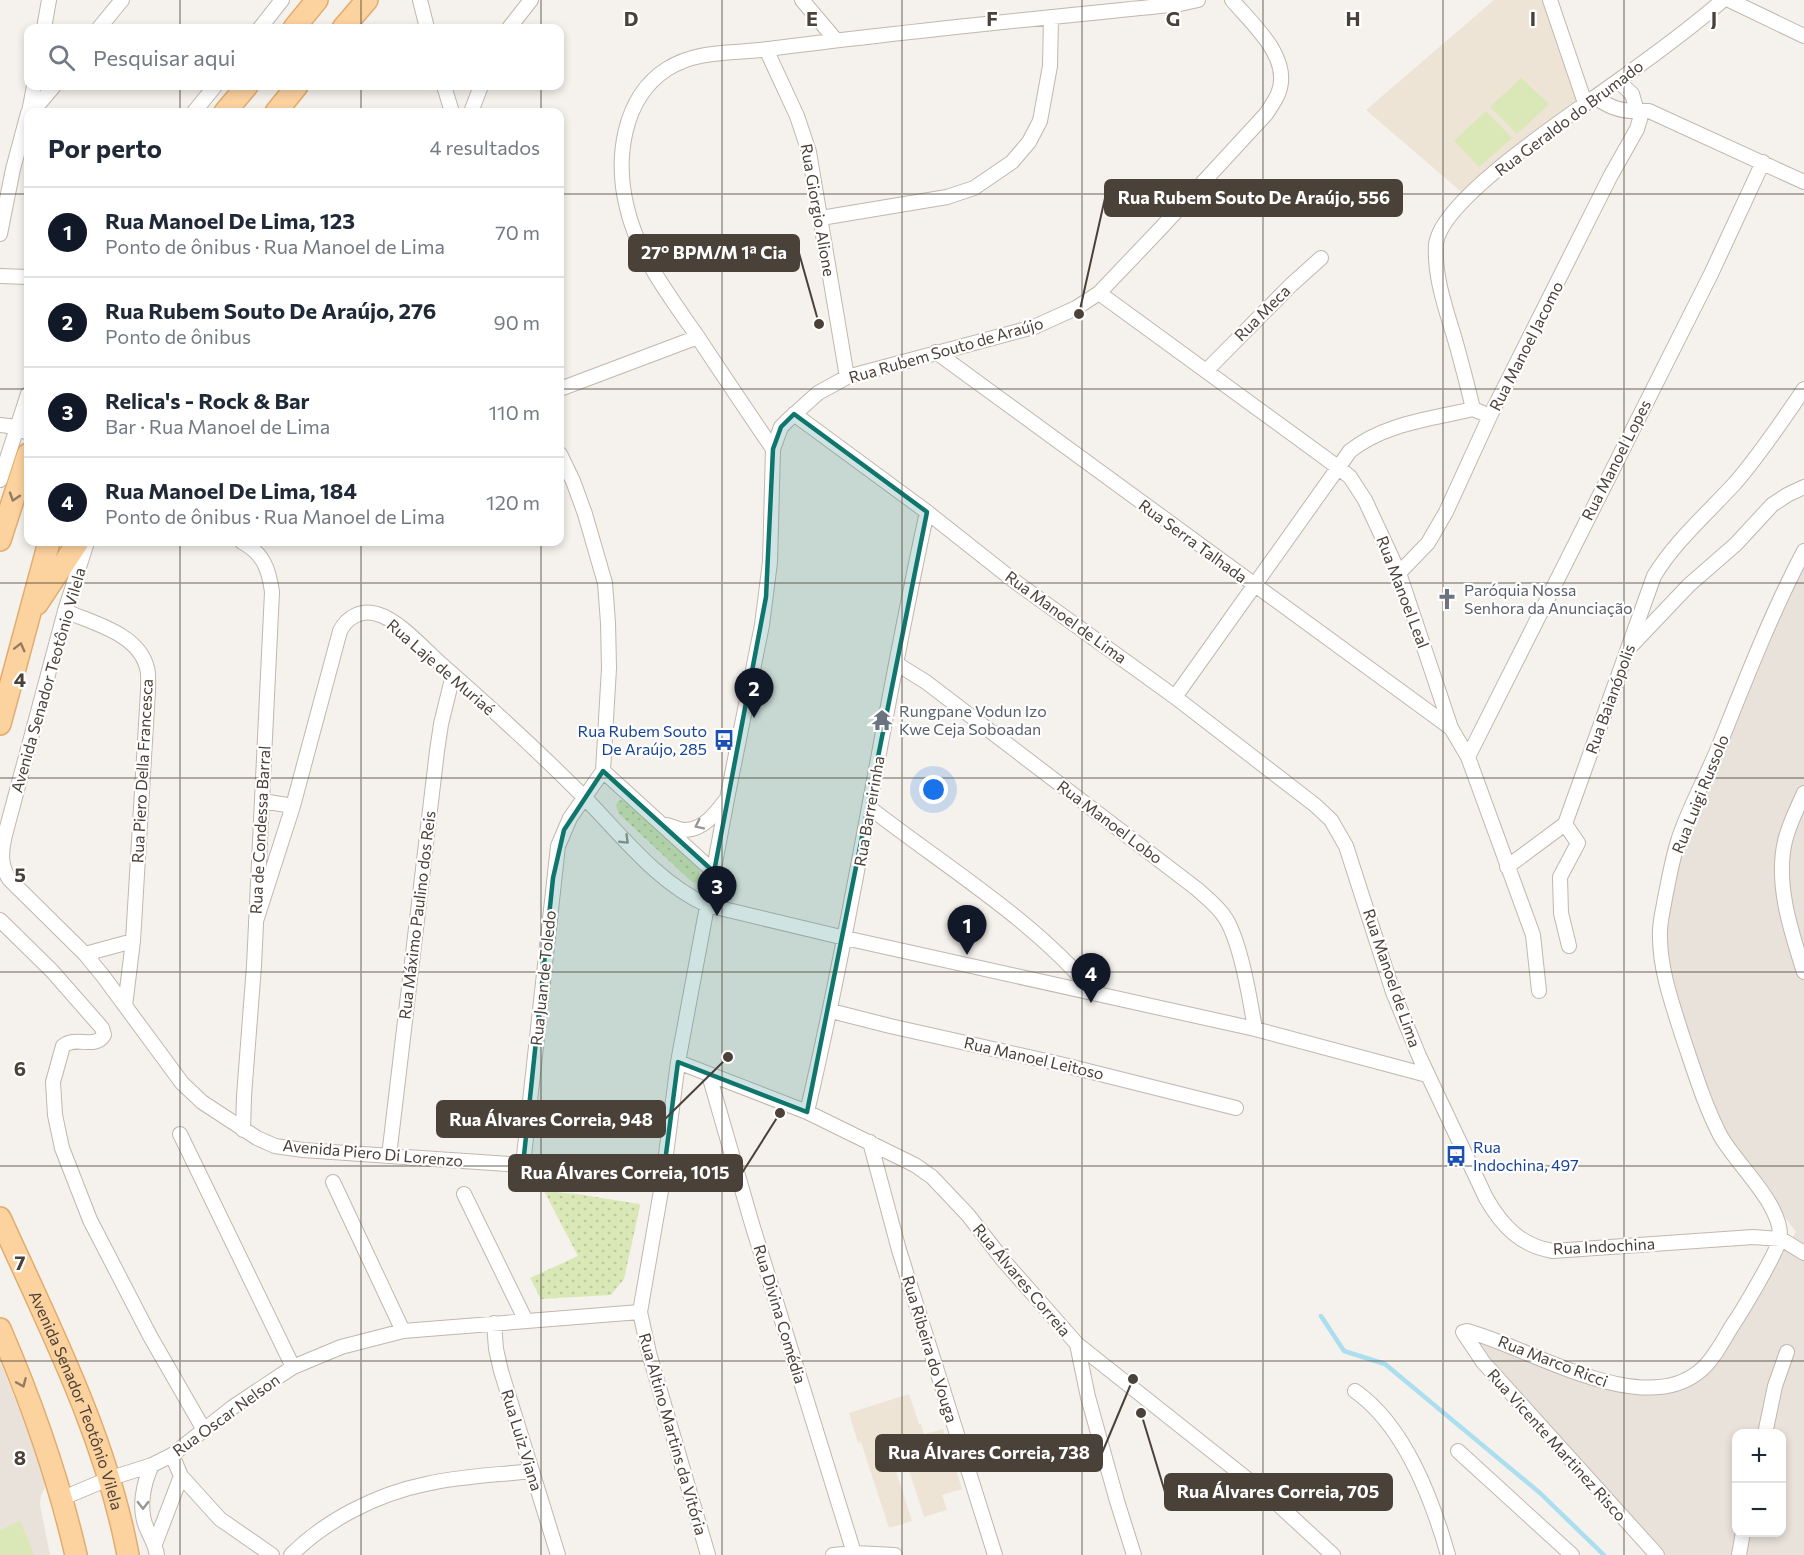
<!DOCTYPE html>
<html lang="pt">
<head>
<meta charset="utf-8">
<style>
  body { margin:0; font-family:Commissioner,sans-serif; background:#f2f2f3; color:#1f2937 }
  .controls { position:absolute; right:18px; bottom:18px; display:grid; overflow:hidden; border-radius:12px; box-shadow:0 3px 9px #0003 }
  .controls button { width:54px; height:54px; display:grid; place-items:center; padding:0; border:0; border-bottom:2px solid #e0e1e3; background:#fff; color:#1f2937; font:30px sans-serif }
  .you { position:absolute; left:934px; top:790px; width:21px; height:21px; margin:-15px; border:4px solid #fff; border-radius:50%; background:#1a73e8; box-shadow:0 0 0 9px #1a73e833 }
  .badge { display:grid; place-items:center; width:39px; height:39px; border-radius:50%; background:#111827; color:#fff; font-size:20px; font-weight:700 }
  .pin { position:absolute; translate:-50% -50px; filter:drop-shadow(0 2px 3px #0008) }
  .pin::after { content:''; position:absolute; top:32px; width:21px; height:18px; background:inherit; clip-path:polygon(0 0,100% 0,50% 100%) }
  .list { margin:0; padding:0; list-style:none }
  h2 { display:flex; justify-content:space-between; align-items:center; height:78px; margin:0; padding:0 24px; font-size:26px }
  h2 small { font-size:20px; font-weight:400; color:#747a83 }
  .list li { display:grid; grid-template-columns:39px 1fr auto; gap:18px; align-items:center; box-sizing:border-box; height:90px; padding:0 24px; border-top:2px solid #e0e1e3 }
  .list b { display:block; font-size:22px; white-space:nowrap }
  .list p { margin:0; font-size:20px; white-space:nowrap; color:#747a83 }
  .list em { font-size:20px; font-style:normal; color:#747a83 }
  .icon { flex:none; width:33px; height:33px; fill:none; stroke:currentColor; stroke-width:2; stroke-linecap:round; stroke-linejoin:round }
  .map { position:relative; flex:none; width:1804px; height:1555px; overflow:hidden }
  .search { position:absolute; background:#fff; box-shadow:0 3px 9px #0003; left:24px; top:24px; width:540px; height:66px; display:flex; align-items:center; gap:15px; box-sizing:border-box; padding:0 21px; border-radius:12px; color:#747a83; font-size:22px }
  .panel { position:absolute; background:#fff; box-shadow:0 3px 9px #0003; left:24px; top:108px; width:540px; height:438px; border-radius:12px }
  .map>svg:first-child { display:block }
  .residential { fill:#e9e2da; fill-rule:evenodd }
  .education { fill:#eee4d6 }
  .park { fill:url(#park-dots) }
  .garden { fill:#d9e8b6 }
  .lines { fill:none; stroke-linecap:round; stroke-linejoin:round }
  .stream { stroke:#abdeef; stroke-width:4.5 }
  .street-casing { stroke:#c1b7ae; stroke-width:16 }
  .primary-casing { stroke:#e2ac6d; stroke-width:24 }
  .street { stroke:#fff; stroke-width:14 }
  .primary { stroke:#fcd29f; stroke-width:21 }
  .oneway { stroke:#917b62 }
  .oneway2 { stroke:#9b9692 }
  .marked { fill:#0f766e; fill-opacity:0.2; stroke:#0f766e; stroke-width:4.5; stroke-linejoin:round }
  .grid { fill:none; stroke:#4a4139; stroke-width:1.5; stroke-opacity:0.55 }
  .labels { text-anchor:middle; stroke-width:4.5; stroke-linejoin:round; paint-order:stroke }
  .street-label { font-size:16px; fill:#4a4139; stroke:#fff }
  .worship-label { font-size:16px; fill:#5b616d; stroke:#fff; text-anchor:start }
  .transit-label { font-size:16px; fill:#164399; stroke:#fff; text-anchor:end }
  .grid-label { font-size:20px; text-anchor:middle; font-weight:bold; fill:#4a4139; stroke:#fff; stroke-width:4.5; stroke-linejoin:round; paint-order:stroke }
  .leader { fill:none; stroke:#4a4139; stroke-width:2 }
  .callout-dot { fill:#4a4139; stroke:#fff; stroke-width:2 }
  .callout { fill:#4a4139; stroke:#4a4139; stroke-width:2 }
  .callout-label { font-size:18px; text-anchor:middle; font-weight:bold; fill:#fff }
</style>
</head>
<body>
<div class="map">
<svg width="1804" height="1555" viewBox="0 0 1804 1555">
  <defs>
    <pattern id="park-dots" width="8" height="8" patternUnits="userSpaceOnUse" patternTransform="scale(1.5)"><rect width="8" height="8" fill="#d9e8b6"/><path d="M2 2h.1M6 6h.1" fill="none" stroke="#bcc89d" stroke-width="1.8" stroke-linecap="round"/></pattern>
  </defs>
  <rect width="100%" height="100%" fill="#f5f1ec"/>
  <path class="residential" d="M 1804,546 L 1804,1555 L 1660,1555 L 1484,1360 L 1474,1340 L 1630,1390 L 1701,1372 L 1768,1276 L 1796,1232 L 1727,1138 L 1719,1120 L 1678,1003 L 1665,937 L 1685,837 ZM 1736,1434 L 1782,1434 L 1782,1532 L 1736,1532 Z
    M 0,1361 L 34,1447 L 46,1485 L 41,1495 L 40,1505 L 50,1555 L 0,1555 Z"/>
  <path class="education" d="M 1494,0 L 1546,0 L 1578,98 L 1465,195 L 1366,110 Z
    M 909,1394 L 919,1424 L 921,1424 L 924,1434 L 943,1429 L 962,1489 L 942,1495 L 947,1510 L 924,1517 L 899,1439 L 887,1443 L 912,1521 L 889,1528 L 861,1442 L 858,1443 L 849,1413 Z"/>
  <path class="park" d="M 619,800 L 626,801 L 699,867 L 700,880 L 698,883 L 692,882 L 619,814 L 616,805 Z
    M 544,1191 L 577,1194 L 639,1204 L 640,1206 L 624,1279 L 611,1295 L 541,1299 L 530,1278 L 578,1256 Z"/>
  <path class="garden" d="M 1521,78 L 1549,104 L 1517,134 L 1490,107 Z
    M 1486,111 L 1512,138 L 1479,167 L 1454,141 Z
    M 20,1521 L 34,1555 L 0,1555 L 0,1530 Z"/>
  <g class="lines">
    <path class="stream" d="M 1321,1316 L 1344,1351 L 1385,1364 L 1540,1493 L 1604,1555"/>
    <defs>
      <path id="street" d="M 420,0 L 427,28
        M 802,0 L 835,39
        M 1550,0 L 1585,103
        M 1729,0 L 1804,36
        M 44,28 L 49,0
        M 99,28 L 122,0
        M 260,28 L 282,0
        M 509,28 L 531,0
        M 766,49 L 797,116 L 809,152 L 847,377
        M 1618,81 L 1632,94 L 1637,111 L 1649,111 L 1804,182
        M 444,86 L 452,112
        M 1595,97 C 1607,106 1622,112 1637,111
        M 29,112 L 34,86
        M 32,112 L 54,86
        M 194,112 L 215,86
        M 471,112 L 481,86
        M 821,218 L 947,197 L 974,188 L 1012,162 L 1029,142 L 1040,121 L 1050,66 L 1051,17
        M 0,234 L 13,169 L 28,113
        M 0,276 L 28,277
        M 1099,293 L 1339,468 L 1350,477 L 1365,500 L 1399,573 L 1451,728 L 1468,757 L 1533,935 L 1539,991
        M 936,352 L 1451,728
        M 1206,371 L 1291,285 L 1321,258
        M 560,389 L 698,337
        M 794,414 L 927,512 L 1013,580 L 1175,697 L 1315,805 L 1331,820 L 1346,846 L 1393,992 L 1419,1056 L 1486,1198 C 1502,1226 1521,1246 1553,1251 L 1753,1237 L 1781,1239 L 1804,1253
        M 1490,416 L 1473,409 C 1468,387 1462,365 1456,343 C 1447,312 1434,278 1436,245 C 1439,199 1580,109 1619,80 C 1654,55 1690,29 1723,0
        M 0,425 L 17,427 L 28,433
        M 773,449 C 747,411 721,372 695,333 C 668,294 638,255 627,208 C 615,160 622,98 667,69 C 698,49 734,54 769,49 C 906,31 1043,18 1180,4 L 1198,0
        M 0,480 L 28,394
        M 87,542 L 65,611 L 5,835 C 1,853 0,864 9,879 L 85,954 L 103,976 L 182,1083 L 202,1102 L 257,1138 L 275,1146 L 303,1150 L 523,1165 L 662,1185
        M 242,542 C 263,553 269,569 272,592 L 254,966 L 244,1096 L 243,1130
        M 1399,573 L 1428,543 L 1446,512 L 1490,416 L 1610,177 L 1637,129 L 1642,112
        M 65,611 C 93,623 139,634 147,668 C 149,675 148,684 148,691 L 133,941 L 125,1006
        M 1631,646 L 1689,585 L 1736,544 L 1772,505 L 1787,495 L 1804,487
        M 897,664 L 926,682 L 1197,889 C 1207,898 1219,907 1226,919 C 1241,944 1250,999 1255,1029
        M 1175,697 L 1350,451 C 1385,423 1432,419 1473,409
        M 1468,757 L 1711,274 L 1763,162
        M 603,771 L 714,872
        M 1804,793 C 1797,809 1789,824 1785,841 C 1775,884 1791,931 1804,972
        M 262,801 L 293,806
        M 870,808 C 946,867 1031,918 1093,991
        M 666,825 C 672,826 679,830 685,830 C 703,830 716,813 725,801
        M 1507,867 L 1565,824
        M 0,920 L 52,971 L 102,1028 L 104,1035 C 95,1050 76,1035 63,1046 L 53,1082 L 55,1115 L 62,1148 L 90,1220 L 150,1336 L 204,1430
        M 256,921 L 293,806 L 340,631 C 347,617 362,609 377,614 C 399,620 424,649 441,664 C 490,707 539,752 585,798 C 621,835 659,884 707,905 L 845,938 L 1255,1029 L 1427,1075
        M 1569,946 L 1561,913 L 1560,877 L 1578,843 L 1565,824 L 1654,576 C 1676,540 1708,513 1736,482 C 1761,453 1783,420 1804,389
        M 85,954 L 133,941
        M 831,1011 L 890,1026 L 1060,1064 L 1236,1108
        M 678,1062 L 807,1112 L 915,1165 L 932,1177 L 968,1215 L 1003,1260 L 1077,1344 L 1270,1497 L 1333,1555
        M 709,1075 L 752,1224 L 854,1553
        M 807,1112 C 854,913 883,711 927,512
        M 180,1134 L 293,1367
        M 870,1142 L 899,1250 L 995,1555
        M 389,1156 L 437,751 L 441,724 L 453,675
        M 523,1165 L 558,846 L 570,818 L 603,771 L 609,668 L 608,623 L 605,583 L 585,514 L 573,481 L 560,454
        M 333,1182 L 403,1331
        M 464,1194 L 526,1321
        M 494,1323 L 496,1349 L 501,1371 L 558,1555
        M 1077,1344 L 1088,1397 L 1117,1501 L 1134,1555
        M 1355,1391 C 1405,1426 1432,1499 1448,1555
        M 1765,1434 L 1775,1386 L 1787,1352
        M 1458,1451 L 1572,1555
        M 172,1455 L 181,1476 L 220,1519 L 272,1555
        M 152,1465 C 143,1484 138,1509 147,1529 C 151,1538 155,1544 157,1555
        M 63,1498 L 108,1479 L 152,1465 L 172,1455 L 233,1407 L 293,1367 L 341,1347 L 403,1331 L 640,1312
        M 155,1544 L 181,1476
        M 291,1555 C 326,1520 377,1494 426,1484 C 460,1476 497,1475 532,1471
        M 708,1555 L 649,1353 L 640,1312 L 662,1185 L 678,1062 L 727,799 L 762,625 L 770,562 L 773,449 L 781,427 L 788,420 L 818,393 L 847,377 L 1034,327 L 1076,308 L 1099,293 L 1160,229 L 1266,114 C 1270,108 1275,101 1278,94 C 1293,58 1252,24 1232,0
        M 833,1555 L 854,1553 L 895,1555
        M 1657,1555 L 1483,1362 L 1463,1332 L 1467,1331 C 1529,1347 1643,1421 1701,1370 C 1715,1358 1724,1338 1734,1323 C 1742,1311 1780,1248 1780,1237 C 1782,1204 1735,1163 1720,1135 C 1704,1104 1694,1070 1683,1038 C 1673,1006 1660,971 1660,937 C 1659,924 1663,911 1665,898 C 1669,879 1672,860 1678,841 C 1688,809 1706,778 1719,746 C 1745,681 1771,614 1804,551
        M 1739,1555 L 1743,1532"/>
      <g id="primary">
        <path d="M 294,28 L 317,0"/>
        <path d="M 343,28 L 367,0"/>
        <path d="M 225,112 L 247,86"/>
        <path d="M 276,112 L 297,86"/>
        <path d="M 0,540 L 28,454"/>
        <path d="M 37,604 L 78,542"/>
        <path d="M 0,724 L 49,542"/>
        <path id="s1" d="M 0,1218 C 49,1326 106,1437 128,1555"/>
        <path d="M 0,1329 C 32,1403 58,1477 76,1555"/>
      </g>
    </defs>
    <use href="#street" class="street-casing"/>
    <use href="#primary" class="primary-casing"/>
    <use href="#street" class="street"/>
    <use href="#primary" class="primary"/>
  </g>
  <defs><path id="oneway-chevron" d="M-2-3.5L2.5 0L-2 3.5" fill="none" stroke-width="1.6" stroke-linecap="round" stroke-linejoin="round" transform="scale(1.5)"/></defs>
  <g class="oneway">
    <use href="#oneway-chevron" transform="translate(14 497) rotate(108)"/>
    <use href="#oneway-chevron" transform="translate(20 647) rotate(-76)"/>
    <use href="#oneway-chevron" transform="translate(22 1383) rotate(67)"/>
  </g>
  <g class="oneway2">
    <use href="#oneway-chevron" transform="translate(699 825) rotate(154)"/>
    <use href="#oneway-chevron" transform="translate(625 840) rotate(44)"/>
    <use href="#oneway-chevron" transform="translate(143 1505) rotate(90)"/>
  </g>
  <path class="marked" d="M 794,414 L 927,512 L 807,1112 L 678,1062 L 662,1185 L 523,1165 L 553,878 L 564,830 L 603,771 L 714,872 L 766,597 L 773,449 L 781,427 Z"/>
  <path class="grid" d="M 180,0 L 180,28M 361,0 L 361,28M 541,0 L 541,28M 722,0 L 722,1555M 902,0 L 902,1555M 1082,0 L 1082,1555M 1263,0 L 1263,1555M 1443,0 L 1443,1555M 1624,0 L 1624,1555M 180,86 L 180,112M 361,86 L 361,112M 541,86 L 541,112M 0,194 L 28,194M 560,194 L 1804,194M 0,389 L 28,389M 560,389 L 1804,389M 180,542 L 180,1555M 361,542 L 361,1555M 541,542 L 541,1555M 0,583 L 1804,583M 0,778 L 1804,778M 0,972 L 1804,972M 0,1166 L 1804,1166M 0,1361 L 1804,1361"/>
  <defs>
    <symbol id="church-bare" viewBox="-9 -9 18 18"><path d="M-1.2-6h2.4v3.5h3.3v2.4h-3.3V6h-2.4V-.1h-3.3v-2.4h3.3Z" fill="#6b7280" stroke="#fff" stroke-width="2.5" paint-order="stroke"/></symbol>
    <symbol id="temple-bare" viewBox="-9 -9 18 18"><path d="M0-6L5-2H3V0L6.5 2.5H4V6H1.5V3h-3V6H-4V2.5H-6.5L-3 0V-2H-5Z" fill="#6b7280" stroke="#fff" stroke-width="2.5" paint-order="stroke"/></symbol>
    <symbol id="bus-bare" viewBox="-9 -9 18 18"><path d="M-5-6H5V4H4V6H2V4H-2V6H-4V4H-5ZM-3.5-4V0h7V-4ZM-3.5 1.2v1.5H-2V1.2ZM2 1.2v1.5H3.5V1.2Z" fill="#1a4fb4" stroke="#fff" stroke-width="2.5" paint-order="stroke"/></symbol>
  </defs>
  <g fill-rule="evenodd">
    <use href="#church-bare" x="1432" y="584" width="30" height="30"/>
    <use href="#temple-bare" x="867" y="705" width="30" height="30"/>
    <use href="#bus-bare" x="709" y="725" width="30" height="30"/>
    <use href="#bus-bare" x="1441" y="1141" width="30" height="30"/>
  </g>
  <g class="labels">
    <g class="street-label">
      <text transform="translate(1569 118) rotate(-37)" y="6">Rua Geraldo do Brumado</text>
      <text transform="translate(818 210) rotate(80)" y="6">Rua Giorgio Alione</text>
      <text transform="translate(1262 313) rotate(-45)" y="6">Rua Meca</text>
      <text transform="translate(1526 346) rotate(-63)" y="6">Rua Manoel Jacomo</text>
      <text transform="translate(946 350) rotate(-16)" y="6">Rua Rubem Souto de Araújo</text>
      <text transform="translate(1616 460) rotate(-63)" y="6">Rua Manoel Lopes</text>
      <text transform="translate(1193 541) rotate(36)" y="6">Rua Serra Talhada</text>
      <text transform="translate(1403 592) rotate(69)" y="6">Rua Manoel Leal</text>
      <text transform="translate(1066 617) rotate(36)" y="6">Rua Manoel de Lima</text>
      <text transform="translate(441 667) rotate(41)" y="6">Rua Laje de Muriaé</text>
      <text transform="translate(48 680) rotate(-74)" y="6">Avenida Senador Teotônio Vilela</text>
      <text transform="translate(1610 699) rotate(-70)" y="6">Rua Baianópolis</text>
      <text transform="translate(142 771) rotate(-87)" y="6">Rua Piero Della Francesca</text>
      <text transform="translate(1700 794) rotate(-68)" y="6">Rua Luigi Russolo</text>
      <text transform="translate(869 811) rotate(-80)" y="6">Rua Barreirinha</text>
      <text transform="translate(1110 822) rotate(37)" y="6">Rua Manoel Lobo</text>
      <text transform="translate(260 830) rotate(-87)" y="6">Rua de Condessa Barral</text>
      <text transform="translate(417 915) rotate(-83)" y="6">Rua Máximo Paulino dos Reis</text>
      <text transform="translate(543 978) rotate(-84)" y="6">Rua Juan de Toledo</text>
      <text transform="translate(1392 978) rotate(71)" y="6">Rua Manoel de Lima</text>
      <text transform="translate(1034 1058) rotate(13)" y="6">Rua Manoel Leitoso</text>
      <text transform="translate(373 1153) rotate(5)" y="6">Avenida Piero Di Lorenzo</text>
      <text transform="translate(1604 1246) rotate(-3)" y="6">Rua Indochina</text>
      <text transform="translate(1022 1280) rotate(50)" y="6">Rua Álvares Correia</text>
      <text transform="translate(780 1314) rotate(73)" y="6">Rua Divina Comédia</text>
      <text transform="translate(930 1349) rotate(73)" y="6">Rua Ribeira do Vouga</text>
      <text transform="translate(1553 1361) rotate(21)" y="6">Rua Marco Ricci</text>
      <text dy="6" stroke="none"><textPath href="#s1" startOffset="198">Avenida Senador Teotônio Vilela</textPath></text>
      <text transform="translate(226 1415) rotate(-36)" y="6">Rua Oscar Nelson</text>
      <text transform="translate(673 1434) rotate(74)" y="6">Rua Altino Martins da Vitória</text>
      <text transform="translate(522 1440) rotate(73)" y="6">Rua Luiz Viana</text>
      <text transform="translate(1557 1445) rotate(48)" y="6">Rua Vicente Martinez Risco</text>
    </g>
    <g class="worship-label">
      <text x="1464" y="596">Paróquia Nossa<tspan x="1464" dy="18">Senhora da Anunciação</tspan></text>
      <text x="899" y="717">Rungpane Vodun Izo<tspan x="899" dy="18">Kwe Ceja Soboadan</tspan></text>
    </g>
    <g class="transit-label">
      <text x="707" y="737">Rua Rubem Souto<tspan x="707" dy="18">De Araújo, 285</tspan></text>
      <text x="1473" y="1153" text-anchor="start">Rua<tspan x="1473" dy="18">Indochina, 497</tspan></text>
    </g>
  </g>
  <g class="grid-label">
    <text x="631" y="26">D</text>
    <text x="812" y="26">E</text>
    <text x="992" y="26">F</text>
    <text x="1173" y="26">G</text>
    <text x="1353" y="26">H</text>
    <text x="1533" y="26">I</text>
    <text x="1714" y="26">J</text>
    <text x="20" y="687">4</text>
    <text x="20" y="882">5</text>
    <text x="20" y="1076">6</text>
    <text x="20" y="1270">7</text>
    <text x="20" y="1465">8</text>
  </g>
  <path class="leader" d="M1079 314L1105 198M819 324L799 253M728 1057L665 1119M780 1113L742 1173M1133 1379L1102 1453M1141 1413L1165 1492"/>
  <g class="callout-dot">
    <circle cx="1079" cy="314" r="6"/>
    <circle cx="819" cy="324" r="6"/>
    <circle cx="728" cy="1057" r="6"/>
    <circle cx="780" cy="1113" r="6"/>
    <circle cx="1133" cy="1379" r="6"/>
    <circle cx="1141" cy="1413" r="6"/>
  </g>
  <g class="callout">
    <rect x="1105" y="180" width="297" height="36" rx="6"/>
    <rect x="629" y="235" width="170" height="36" rx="6"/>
    <rect x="437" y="1101" width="228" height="36" rx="6"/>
    <rect x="509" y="1155" width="233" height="36" rx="6"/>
    <rect x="876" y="1435" width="226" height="36" rx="6"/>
    <rect x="1165" y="1474" width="227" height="36" rx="6"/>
  </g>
  <g class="callout-label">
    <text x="1254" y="204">Rua Rubem Souto De Araújo, 556</text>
    <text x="714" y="259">27º BPM/M 1ª Cia</text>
    <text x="551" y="1126">Rua Álvares Correia, 948</text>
    <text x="625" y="1179">Rua Álvares Correia, 1015</text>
    <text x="989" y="1459">Rua Álvares Correia, 738</text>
    <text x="1278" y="1498">Rua Álvares Correia, 705</text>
  </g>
</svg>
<div class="controls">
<button>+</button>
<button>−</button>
</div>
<div class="you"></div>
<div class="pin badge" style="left:967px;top:955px">1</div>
<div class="pin badge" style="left:754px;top:718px">2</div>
<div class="pin badge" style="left:717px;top:916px">3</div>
<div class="pin badge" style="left:1091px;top:1003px">4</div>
<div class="search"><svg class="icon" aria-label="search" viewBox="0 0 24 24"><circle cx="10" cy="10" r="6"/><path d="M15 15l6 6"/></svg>Pesquisar aqui</div>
<section class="panel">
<h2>Por perto<small>4 resultados</small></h2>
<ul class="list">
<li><span class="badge">1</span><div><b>Rua Manoel De Lima, 123</b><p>Ponto de ônibus · Rua Manoel de Lima</p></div><em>70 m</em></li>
<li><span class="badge">2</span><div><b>Rua Rubem Souto De Araújo, 276</b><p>Ponto de ônibus</p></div><em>90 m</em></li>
<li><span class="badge">3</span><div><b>Relica's - Rock &amp; Bar</b><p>Bar · Rua Manoel de Lima</p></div><em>110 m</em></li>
<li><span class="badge">4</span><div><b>Rua Manoel De Lima, 184</b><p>Ponto de ônibus · Rua Manoel de Lima</p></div><em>120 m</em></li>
</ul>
</section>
</div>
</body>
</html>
